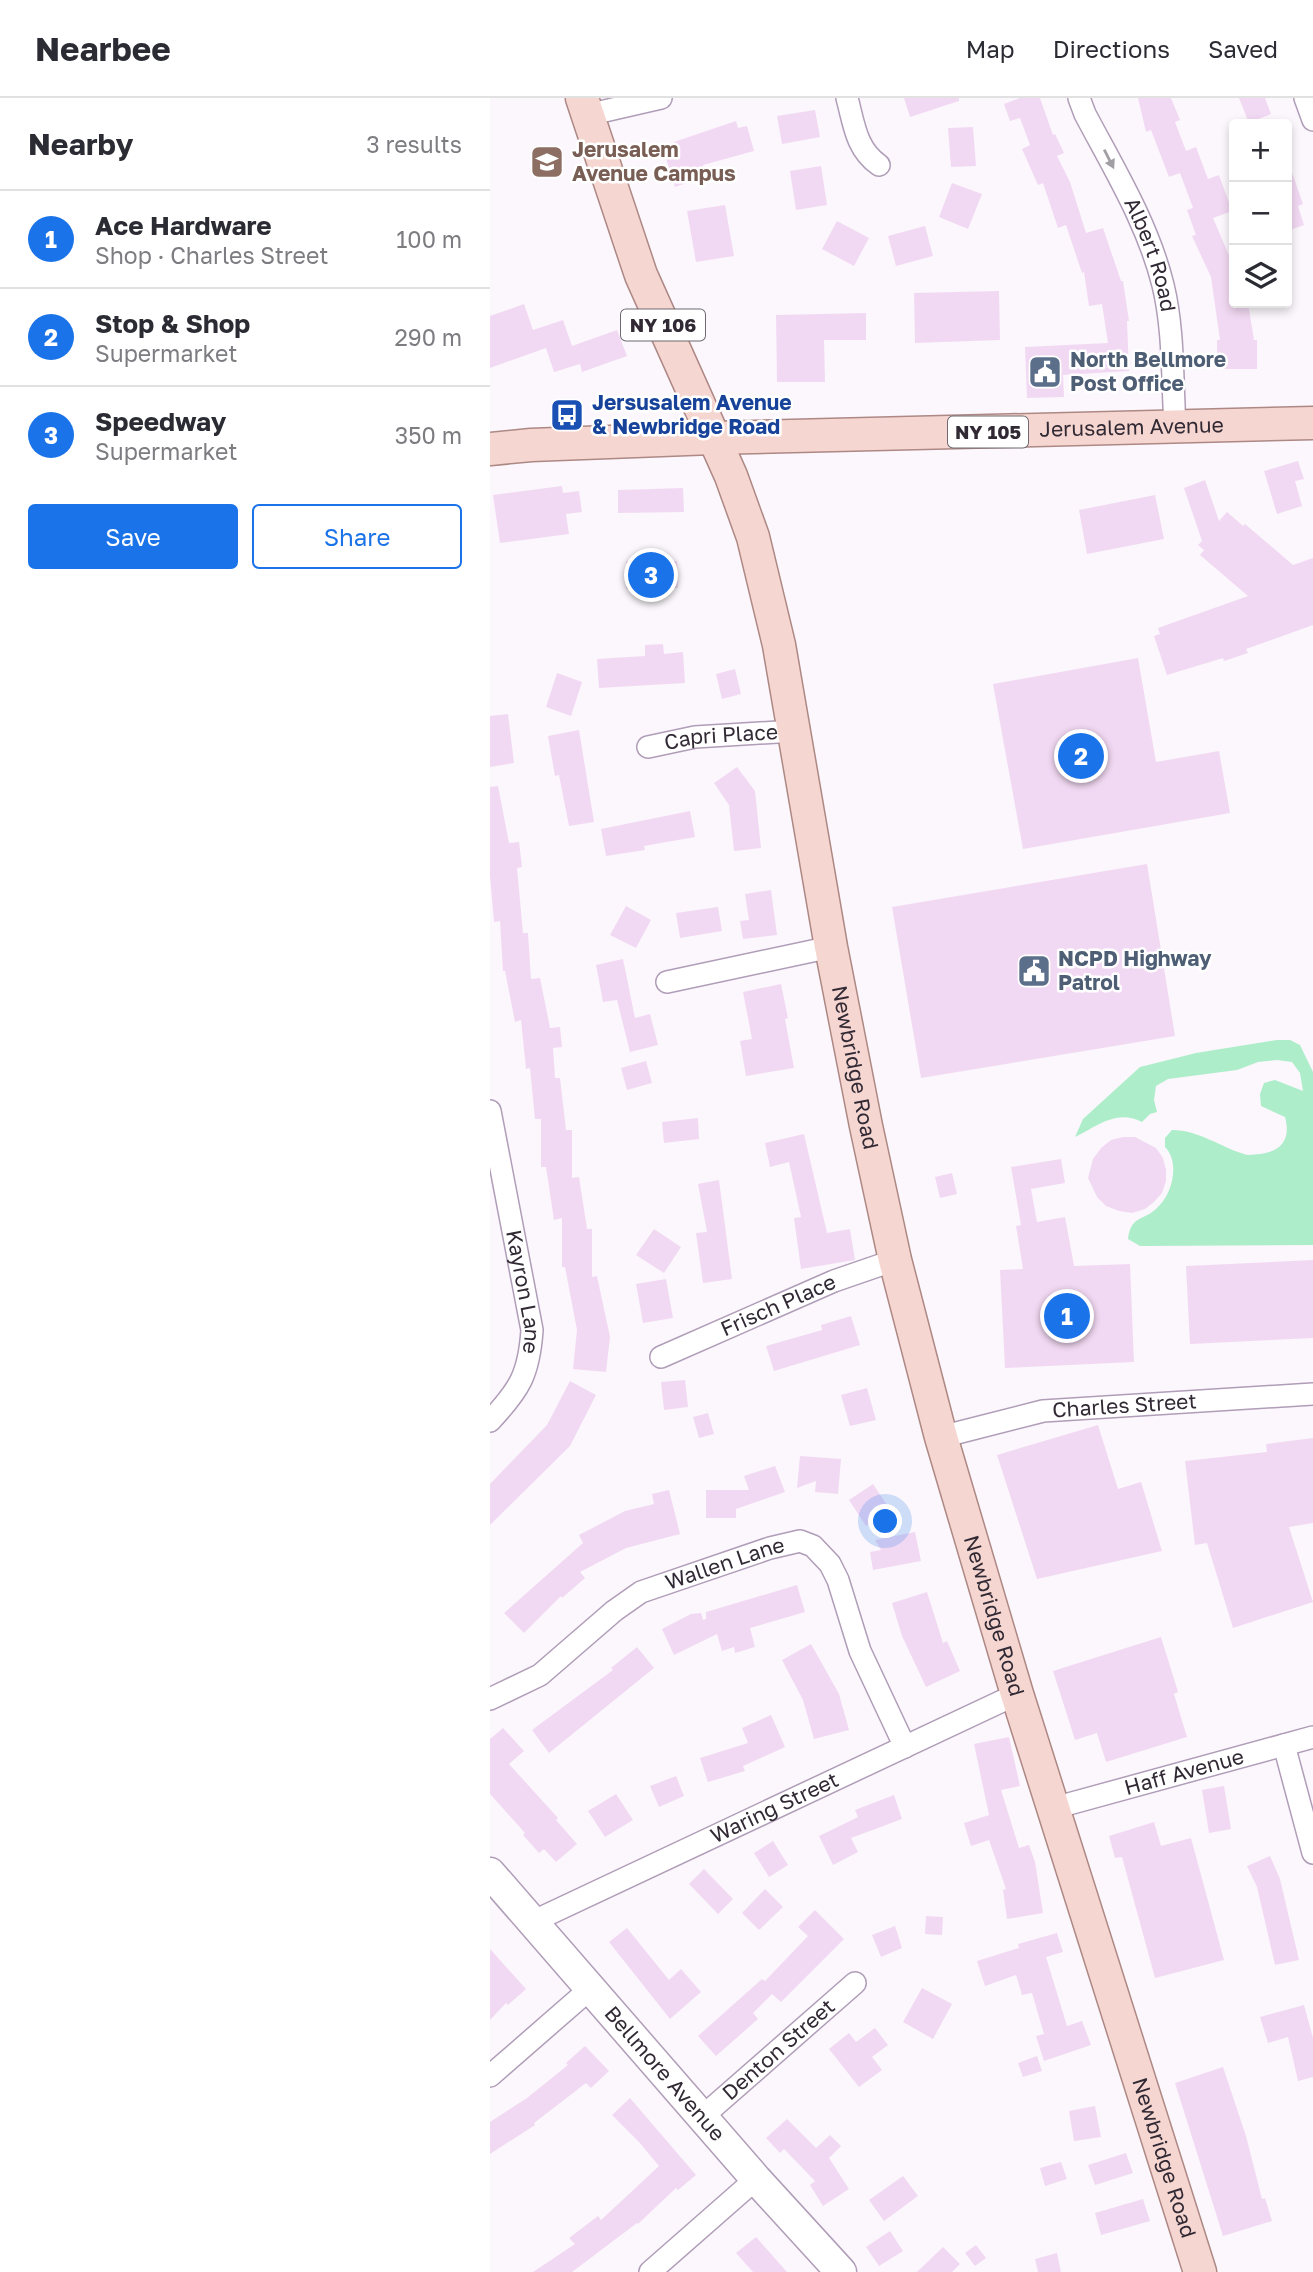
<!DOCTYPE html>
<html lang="en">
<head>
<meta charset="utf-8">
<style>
  body { margin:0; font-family:"Golos Text",sans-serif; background:#f7f7f7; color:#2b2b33 }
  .controls { position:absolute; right:21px; top:21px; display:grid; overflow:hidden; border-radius:7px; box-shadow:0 4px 10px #0003 }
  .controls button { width:63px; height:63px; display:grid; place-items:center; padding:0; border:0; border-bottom:2px solid #e1e1e2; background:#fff; color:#2b2b33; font:35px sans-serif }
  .you { position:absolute; left:396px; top:1424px; width:24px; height:24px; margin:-18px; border:5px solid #fff; border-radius:50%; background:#1a73e8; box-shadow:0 0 0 10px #1a73e833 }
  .badge { display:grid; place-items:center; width:46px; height:46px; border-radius:50%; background:#1a73e8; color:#fff; font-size:23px; font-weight:700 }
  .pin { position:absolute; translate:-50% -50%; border:4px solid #fff; box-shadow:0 2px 7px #0006 }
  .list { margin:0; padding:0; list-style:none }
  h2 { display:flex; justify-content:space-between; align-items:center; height:91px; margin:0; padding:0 28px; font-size:30px }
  h2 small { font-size:23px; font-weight:400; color:#7c7c81 }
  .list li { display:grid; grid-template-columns:46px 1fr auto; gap:21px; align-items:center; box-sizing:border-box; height:98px; padding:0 28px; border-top:2px solid #e1e1e2 }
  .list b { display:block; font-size:26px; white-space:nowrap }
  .list p { margin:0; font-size:23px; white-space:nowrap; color:#7c7c81 }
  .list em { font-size:23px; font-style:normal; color:#7c7c81 }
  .actions { display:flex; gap:14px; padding:21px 28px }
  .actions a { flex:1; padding:16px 0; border:2px solid #1a73e8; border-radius:7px; text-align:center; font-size:24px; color:#1a73e8 }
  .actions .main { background:#1a73e8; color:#fff }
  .icon { flex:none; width:38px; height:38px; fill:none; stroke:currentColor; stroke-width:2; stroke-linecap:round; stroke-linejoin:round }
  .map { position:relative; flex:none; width:823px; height:2174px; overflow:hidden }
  header { display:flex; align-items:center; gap:42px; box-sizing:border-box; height:98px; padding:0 35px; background:#fff; border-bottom:2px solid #e1e1e2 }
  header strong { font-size:33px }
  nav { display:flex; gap:38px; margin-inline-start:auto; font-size:24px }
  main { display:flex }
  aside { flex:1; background:#fff }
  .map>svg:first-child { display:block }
  .green { fill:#adedca }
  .building { fill:#f2d9f3 }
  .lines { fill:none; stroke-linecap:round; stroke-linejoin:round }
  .minor-casing { stroke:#b09db8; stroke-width:24 }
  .secondary-casing { stroke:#b09db8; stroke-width:33 }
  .primary-casing { stroke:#ad8885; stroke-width:35 }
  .minor { stroke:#fff; stroke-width:21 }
  .secondary { stroke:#fff; stroke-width:30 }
  .primary { stroke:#f6d6d0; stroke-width:32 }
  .oneway { fill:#a29fa4 }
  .labels { text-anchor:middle; stroke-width:5; stroke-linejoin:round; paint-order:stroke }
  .shield { fill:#fff; stroke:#6f6971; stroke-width:2 }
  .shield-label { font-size:19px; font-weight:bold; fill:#312934 }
  .education-label { font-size:21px; font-weight:bold; fill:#785e54; stroke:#fff; text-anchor:start }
  .street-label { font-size:21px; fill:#312934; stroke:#fff }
  .service-label { font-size:21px; font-weight:bold; fill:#4e5e75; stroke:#fff; text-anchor:start }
  .transit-label { font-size:21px; font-weight:bold; fill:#164399; stroke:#fff; text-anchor:start }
</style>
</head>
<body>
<header>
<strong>Nearbee</strong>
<nav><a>Map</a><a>Directions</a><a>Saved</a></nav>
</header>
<main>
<aside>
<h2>Nearby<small>3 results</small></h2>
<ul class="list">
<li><span class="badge">1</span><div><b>Ace Hardware</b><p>Shop · Charles Street</p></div><em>100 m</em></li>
<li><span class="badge">2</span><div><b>Stop &amp; Shop</b><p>Supermarket</p></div><em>290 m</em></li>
<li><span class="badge">3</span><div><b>Speedway</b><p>Supermarket</p></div><em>350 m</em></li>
</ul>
<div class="actions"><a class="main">Save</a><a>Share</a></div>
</aside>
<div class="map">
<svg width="823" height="2174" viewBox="0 0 823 2174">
  <rect width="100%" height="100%" fill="#fbf7fc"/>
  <path class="green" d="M 787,942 L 800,942 L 810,947 L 823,974 L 823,1147 L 650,1148 L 638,1141 C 641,1117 654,1123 667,1110 C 683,1096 690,1064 675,1049 L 675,1040 L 682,1032 C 709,1032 730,1049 754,1056 C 759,1058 764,1056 770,1056 C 792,1053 801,1041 795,1019 L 771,1008 L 770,996 L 774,985 L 785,982 L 813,993 L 810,975 L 802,964 L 787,962 L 768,964 L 747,972 L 678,981 L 666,988 L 664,1002 L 667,1014 L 660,1016 L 652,1024 C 626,1011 608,1028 585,1039 L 593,1021 L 650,969 L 706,955 Z"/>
  <path class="building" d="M 414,0 L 469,0 L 469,3 L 420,19 Z
    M 530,0 L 550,0 L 563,37 L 565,36 L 574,55 L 567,58 L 580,84 L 596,135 L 613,130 L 631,183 L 633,183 L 639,223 L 637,223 L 639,273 L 573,277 L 574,299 L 537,300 L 535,249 L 618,245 L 612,206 L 599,208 L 594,174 L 592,175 L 576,127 L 568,130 L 553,85 L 548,87 L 532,51 L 540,47 L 530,20 L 520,23 L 514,6 Z
    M 648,0 L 681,0 L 690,22 L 685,24 L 696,53 L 706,49 L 718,81 L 729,77 L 742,113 L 723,120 L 744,169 L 744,205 L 758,205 L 764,242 L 767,242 L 767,271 L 727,271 L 727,242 L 730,242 L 721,179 L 702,138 L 706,137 L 697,112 L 703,110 L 690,75 L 679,79 L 661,32 L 656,34 Z
    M 749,0 L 775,0 L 781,16 L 759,25 Z
    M 325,12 L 330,39 L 292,46 L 287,18 Z
    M 246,23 L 248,30 L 257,28 L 264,53 L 213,67 L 216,78 L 185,89 L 172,48 Z
    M 483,29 L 486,68 L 461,69 L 458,30 Z
    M 797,66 L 799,66 L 813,106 L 808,108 L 814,127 L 797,133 Z
    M 331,68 L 337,107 L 306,112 L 300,73 Z
    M 462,85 L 492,96 L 478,131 L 449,119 Z
    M 235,107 L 244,158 L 206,164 L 197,113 Z
    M 347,123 L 379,140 L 364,168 L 332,151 Z
    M 435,128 L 443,158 L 406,168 L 398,138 Z
    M 509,193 L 510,242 L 425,245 L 424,195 Z
    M 34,206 L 43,232 L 73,222 L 82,248 L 127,232 L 137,258 L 92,274 L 90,266 L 64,274 L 56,250 L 0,270 L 0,218 Z
    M 376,215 L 376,242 L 334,242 L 335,284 L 287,284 L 286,217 Z
    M 808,363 L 814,381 L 805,383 L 812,408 L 787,416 L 774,373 Z
    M 715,382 L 729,423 L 737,414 L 753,428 L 755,426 L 803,467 L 823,460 L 823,527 L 756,551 L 758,555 L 734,563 L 733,560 L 677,577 L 664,538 L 670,536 L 668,530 L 758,498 L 710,457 L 714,452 L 708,447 L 712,443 L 694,390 Z
    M 72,388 L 73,395 L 89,393 L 92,414 L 76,416 L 79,436 L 10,445 L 3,397 Z
    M 193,390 L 194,414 L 128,415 L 128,392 Z
    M 665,397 L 674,441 L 597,456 L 589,412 Z
    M 136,463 L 187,463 L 188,490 L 136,491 Z
    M 173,546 L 174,556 L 193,554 L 195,585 L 109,590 L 107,561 L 155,558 L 155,547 Z
    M 648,560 L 666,664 L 729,653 L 740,715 L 533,751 L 503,586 Z
    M 245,571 L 251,596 L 232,601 L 226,576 Z
    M 67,575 L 92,584 L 81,618 L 56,609 Z
    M 18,616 L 24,665 L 0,669 L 0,618 Z
    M 89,632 L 104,724 L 79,728 L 69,677 L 65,678 L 58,638 Z
    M 247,669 L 265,693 L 271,750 L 244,753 L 239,707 L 224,685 Z
    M 8,688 L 19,745 L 29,744 L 32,769 L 27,770 L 33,835 L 38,835 L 41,881 L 50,880 L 60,930 L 70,929 L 72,949 L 63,950 L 65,980 L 70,980 L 76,1032 L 82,1032 L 82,1080 L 89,1079 L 97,1131 L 102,1131 L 102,1179 L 107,1178 L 120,1239 L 116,1274 L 83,1271 L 87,1232 L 75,1169 L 72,1169 L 72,1120 L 64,1122 L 56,1069 L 51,1069 L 51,1021 L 45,1021 L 40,970 L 36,971 L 31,922 L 25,924 L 15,873 L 13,873 L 10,823 L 4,824 L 0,778 L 0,689 Z
    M 200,713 L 205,739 L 154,748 L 155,752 L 116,758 L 111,731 Z
    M 657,766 L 685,938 L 431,980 L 402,809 Z
    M 281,792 L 287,837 L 253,841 L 250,823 L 259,822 L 255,796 Z
    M 136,808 L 161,822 L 146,850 L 120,837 Z
    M 228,809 L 232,833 L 190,840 L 186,815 Z
    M 133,861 L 145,920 L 160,916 L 168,947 L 140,954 L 127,902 L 113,904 L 106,867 Z
    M 291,886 L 298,920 L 295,921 L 304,970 L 256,978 L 250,943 L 262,941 L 253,894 Z
    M 156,963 L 162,985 L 137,992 L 131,970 Z
    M 208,1020 L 209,1041 L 174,1045 L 172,1024 Z
    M 314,1036 L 337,1135 L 360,1131 L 365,1162 L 311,1171 L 304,1120 L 311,1119 L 299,1064 L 280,1069 L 275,1045 Z
    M 633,1039 L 645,1039 L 666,1050 L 673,1060 L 676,1072 L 676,1083 L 672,1095 L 664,1104 L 655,1111 L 642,1115 L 629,1113 L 616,1108 L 607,1099 L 598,1080 L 603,1061 L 611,1050 L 621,1042 Z
    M 571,1061 L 575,1085 L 541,1091 L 547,1124 L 575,1119 L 584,1168 L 640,1166 L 644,1264 L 515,1270 L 510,1172 L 533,1171 L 526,1128 L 531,1127 L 521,1069 Z
    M 462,1075 L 467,1096 L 450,1100 L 445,1079 Z
    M 229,1082 L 242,1181 L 213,1185 L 206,1135 L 217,1134 L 208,1086 Z
    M 164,1131 L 191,1149 L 174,1175 L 146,1157 Z
    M 823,1162 L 823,1240 L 700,1246 L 696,1168 Z
    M 176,1181 L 183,1220 L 153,1225 L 146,1186 Z
    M 361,1218 L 370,1247 L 284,1273 L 276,1248 L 332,1232 L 331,1227 Z
    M 195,1282 L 198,1309 L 174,1312 L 171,1284 Z
    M 80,1283 L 106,1297 L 80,1348 L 0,1427 L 0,1386 L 57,1327 Z
    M 377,1290 L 386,1322 L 360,1328 L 351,1297 Z
    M 218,1315 L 224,1336 L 209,1340 L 203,1319 Z
    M 608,1327 L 628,1391 L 651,1384 L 672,1453 L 547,1481 L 507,1357 Z
    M 823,1340 L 823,1425 L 799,1429 L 823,1504 L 743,1530 L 717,1445 L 705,1447 L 695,1363 L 777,1354 L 776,1346 Z
    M 310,1358 L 351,1361 L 348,1396 L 325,1394 L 326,1383 L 307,1390 Z
    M 285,1368 L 295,1394 L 246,1411 L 246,1420 L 216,1420 L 216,1392 L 259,1392 L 254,1378 Z
    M 383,1386 L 401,1413 L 376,1428 L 359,1402 Z
    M 179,1392 L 190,1436 L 136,1450 L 90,1474 L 95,1480 L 72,1500 L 71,1498 L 34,1535 L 14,1515 L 93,1445 L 89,1437 L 135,1413 L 164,1406 L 162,1396 Z
    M 425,1434 L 431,1463 L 383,1472 L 380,1454 L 391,1452 L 385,1442 Z
    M 307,1487 L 315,1514 L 260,1530 L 265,1549 L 245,1555 L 244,1549 L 232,1553 L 227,1536 L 184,1557 L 172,1531 L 201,1516 L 211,1515 L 213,1522 L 216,1521 L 216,1514 Z
    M 437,1494 L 453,1545 L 457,1543 L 470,1573 L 436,1589 L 412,1538 L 402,1505 Z
    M 671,1539 L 688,1594 L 684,1596 L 697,1639 L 616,1664 L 607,1635 L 585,1642 L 563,1573 Z
    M 321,1546 L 349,1596 L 359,1632 L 324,1641 L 313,1602 L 292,1562 Z
    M 147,1549 L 164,1570 L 59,1655 L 42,1632 L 123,1572 L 121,1570 Z
    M 281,1617 L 295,1649 L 253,1668 L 255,1673 L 218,1684 L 210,1660 L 258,1645 L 252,1630 Z
    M 13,1630 L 34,1653 L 19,1666 L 68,1720 L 66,1722 L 87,1746 L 66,1764 L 54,1751 L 49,1755 L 33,1737 L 35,1735 L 0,1696 L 0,1641 Z
    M 519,1639 L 530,1688 L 511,1692 L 529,1750 L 539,1747 L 545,1764 L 553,1815 L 517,1821 L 513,1792 L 516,1791 L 499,1742 L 481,1748 L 474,1725 L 499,1717 L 484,1646 Z
    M 186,1678 L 194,1698 L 169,1709 L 160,1688 Z
    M 734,1688 L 741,1731 L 719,1735 L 712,1692 Z
    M 126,1696 L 143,1722 L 115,1739 L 98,1713 Z
    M 404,1697 L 412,1721 L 361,1740 L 368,1754 L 343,1767 L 329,1738 L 368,1719 L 365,1712 Z
    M 664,1724 L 671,1748 L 701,1740 L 734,1862 L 665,1880 L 632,1759 L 625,1760 L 619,1738 Z
    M 283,1743 L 298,1767 L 279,1779 L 264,1755 Z
    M 780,1758 L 790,1781 L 809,1862 L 785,1867 L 767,1789 L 757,1768 Z
    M 214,1771 L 243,1801 L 228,1816 L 199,1786 Z
    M 275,1791 L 293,1809 L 269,1832 L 252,1815 Z
    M 325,1812 L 354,1841 L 291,1904 L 282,1896 L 263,1915 L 268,1921 L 226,1958 L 208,1938 L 272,1881 L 275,1883 L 318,1838 L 308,1829 Z
    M 436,1818 L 453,1819 L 452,1837 L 435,1836 Z
    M 405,1828 L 412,1850 L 391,1859 L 382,1837 Z
    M 137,1830 L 179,1882 L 191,1871 L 211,1894 L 180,1921 L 119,1844 Z
    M 567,1835 L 573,1854 L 556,1859 L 577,1928 L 592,1923 L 601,1947 L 554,1963 L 546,1938 L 554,1936 L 542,1895 L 532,1897 L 526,1877 L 495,1888 L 487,1863 L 529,1850 L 528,1846 Z
    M 0,1851 L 36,1891 L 18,1907 L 16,1905 L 0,1922 Z
    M 432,1890 L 462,1906 L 443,1941 L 413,1924 Z
    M 814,1907 L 823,1940 L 823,1979 L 808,1983 L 798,1939 L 778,1945 L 770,1919 Z
    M 385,1930 L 398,1947 L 382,1959 L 392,1972 L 369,1989 L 339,1951 L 359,1935 L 366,1944 Z
    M 95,1948 L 119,1973 L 101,1990 L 96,1985 L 44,2025 L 45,2027 L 0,2056 L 0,2024 L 37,2000 L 78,1967 L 76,1965 Z
    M 547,1958 L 552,1973 L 533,1979 L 528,1965 Z
    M 733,1969 L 756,2038 L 772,2101 L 775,2100 L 782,2123 L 733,2138 L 685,1985 Z
    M 140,2000 L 206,2077 L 188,2092 L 186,2090 L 148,2126 L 147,2125 L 82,2174 L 43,2174 L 85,2146 L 79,2140 L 108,2118 L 111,2122 L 169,2068 L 149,2044 L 122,2017 Z
    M 605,2008 L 611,2039 L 584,2043 L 579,2013 Z
    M 297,2021 L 326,2050 L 340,2037 L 351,2048 L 339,2060 L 359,2091 L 333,2108 L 320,2087 L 325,2083 L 294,2051 L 290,2055 L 276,2040 Z
    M 636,2055 L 643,2075 L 605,2087 L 598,2067 Z
    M 571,2064 L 577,2081 L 555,2088 L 550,2070 Z
    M 413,2078 L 428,2098 L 394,2123 L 379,2102 Z
    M 653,2101 L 660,2123 L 611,2137 L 605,2115 Z
    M 400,2133 L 413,2153 L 389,2168 L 376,2149 Z
    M 266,2139 L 297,2174 L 263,2174 L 246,2155 Z
    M 486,2147 L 496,2160 L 485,2168 L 475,2155 Z
    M 453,2149 L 470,2166 L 462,2174 L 427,2174 Z
    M 567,2155 L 571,2174 L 548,2174 L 545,2161 Z"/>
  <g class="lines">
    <defs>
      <g id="minor">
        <path d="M 357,0 C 364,26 366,51 389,67"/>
        <path id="s1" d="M 589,0 L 595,16 C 624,71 658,126 673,187 C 684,232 682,281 685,327"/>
        <path d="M 815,0 L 823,22"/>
        <path d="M 97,17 L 171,0"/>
        <path id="s2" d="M 158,649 L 205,639 L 304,633"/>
        <path d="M 177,884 L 341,849"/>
        <path id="s3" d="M 0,1013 L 42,1232 C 39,1276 30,1291 0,1323"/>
        <path id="s4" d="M 171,1259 L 344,1183 L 405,1162"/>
        <path id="s5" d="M 451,1339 L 553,1313 L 823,1296"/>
        <path id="s6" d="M 0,1601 L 50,1577 L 124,1513 L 151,1494 L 280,1450 L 310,1443 L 323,1448 L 340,1466 L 348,1482 L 370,1553 L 415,1649"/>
        <path d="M 794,1647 L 823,1755"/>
        <path id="s7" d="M 564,1710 L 823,1639"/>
        <path id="s8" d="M 42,1824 L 527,1596"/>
        <path d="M 0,1978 L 101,1890"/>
        <path id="s9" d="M 212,2019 L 365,1885"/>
        <path d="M 160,2174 L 266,2081"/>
      </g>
      <g id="secondary">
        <path id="s10" d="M 0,1775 L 266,2081 L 351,2174"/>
      </g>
      <g id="primary">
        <path id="s11" d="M 92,0 L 151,177 L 241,378 L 263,439 L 289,547 L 341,849 L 376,1028 L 405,1162 L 451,1339 L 527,1596 L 710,2174"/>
        <path id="s12" d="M 0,351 L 41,347 L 223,340 L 823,325"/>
      </g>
    </defs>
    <use href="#minor" class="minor-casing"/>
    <use href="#secondary" class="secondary-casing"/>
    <use href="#primary" class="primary-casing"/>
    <use href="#minor" class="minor"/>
    <use href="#secondary" class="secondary"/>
    <use href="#primary" class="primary"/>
  </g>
  <defs><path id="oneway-solid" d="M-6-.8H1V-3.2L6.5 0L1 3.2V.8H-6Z" transform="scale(1.75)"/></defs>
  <use class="oneway" href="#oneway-solid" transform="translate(619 61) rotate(63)"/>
  <defs>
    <symbol id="school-square" viewBox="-11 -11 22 22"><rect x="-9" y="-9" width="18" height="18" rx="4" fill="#8d6e63" stroke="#fff"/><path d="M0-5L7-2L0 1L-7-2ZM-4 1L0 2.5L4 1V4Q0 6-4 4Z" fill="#fff"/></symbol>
    <symbol id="civic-square" viewBox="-11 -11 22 22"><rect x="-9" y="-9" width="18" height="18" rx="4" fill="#5c6f8a" stroke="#fff"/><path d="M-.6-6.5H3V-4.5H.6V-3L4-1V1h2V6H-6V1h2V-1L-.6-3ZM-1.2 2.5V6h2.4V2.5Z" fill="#fff"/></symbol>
    <symbol id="bus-square" viewBox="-11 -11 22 22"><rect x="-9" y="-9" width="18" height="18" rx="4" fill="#1a4fb4" stroke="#fff"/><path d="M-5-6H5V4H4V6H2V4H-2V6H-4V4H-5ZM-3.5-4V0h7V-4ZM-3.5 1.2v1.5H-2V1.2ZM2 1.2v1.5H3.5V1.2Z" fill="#fff"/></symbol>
  </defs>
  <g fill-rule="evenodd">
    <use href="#school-square" x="38" y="45" width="38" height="38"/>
    <use href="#civic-square" x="536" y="255" width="38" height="38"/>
    <use href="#bus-square" x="58" y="298" width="38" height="38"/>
    <use href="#civic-square" x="525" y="854" width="38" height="38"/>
  </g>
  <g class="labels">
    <g class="shield">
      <rect x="131" y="211.5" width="84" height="31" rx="5"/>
      <rect x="458" y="318.5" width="80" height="31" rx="5"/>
    </g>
    <g class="shield-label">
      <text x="173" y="234">NY 106</text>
      <text x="498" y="341">NY 105</text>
    </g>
    <g class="education-label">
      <text x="82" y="59">Jerusalem<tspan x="82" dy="24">Avenue Campus</tspan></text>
    </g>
    <g class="street-label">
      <text dy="7" stroke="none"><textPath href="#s1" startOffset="173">Albert Road</textPath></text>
      <text dy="7" stroke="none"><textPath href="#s12" startOffset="642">Jerusalem Avenue</textPath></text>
      <text dy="7" stroke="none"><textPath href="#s2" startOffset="74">Capri Place</textPath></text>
      <text dy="7" stroke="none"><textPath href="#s11" startOffset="1012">Newbridge Road</textPath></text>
      <text dy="7" stroke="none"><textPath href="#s3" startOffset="184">Kayron Lane</textPath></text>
      <text dy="7" stroke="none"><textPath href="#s4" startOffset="128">Frisch Place</textPath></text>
      <text dy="7" stroke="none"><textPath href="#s5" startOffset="187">Charles Street</textPath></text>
      <text dy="7" stroke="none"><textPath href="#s6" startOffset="275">Wallen Lane</textPath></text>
      <text dy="7" stroke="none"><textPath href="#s11" startOffset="1578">Newbridge Road</textPath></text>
      <text dy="7" stroke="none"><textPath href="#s7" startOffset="135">Haff Avenue</textPath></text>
      <text dy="7" stroke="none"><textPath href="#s8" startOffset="268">Waring Street</textPath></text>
      <text dy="7" stroke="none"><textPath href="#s9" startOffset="102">Denton Street</textPath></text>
      <text dy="7" stroke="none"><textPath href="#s10" startOffset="266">Bellmore Avenue</textPath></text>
      <text dy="7" stroke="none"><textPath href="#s11" startOffset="2146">Newbridge Road</textPath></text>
    </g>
    <g class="service-label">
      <text x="580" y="269">North Bellmore<tspan x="580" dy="24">Post Office</tspan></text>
      <text x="568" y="868">NCPD Highway<tspan x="568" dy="24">Patrol</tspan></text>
    </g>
    <g class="transit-label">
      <text x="102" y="312">Jersusalem Avenue<tspan x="102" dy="24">&amp; Newbridge Road</tspan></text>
    </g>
  </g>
</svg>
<div class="controls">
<button>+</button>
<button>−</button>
<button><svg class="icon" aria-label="layers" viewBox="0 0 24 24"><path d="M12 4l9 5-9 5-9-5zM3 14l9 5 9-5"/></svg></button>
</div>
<div class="you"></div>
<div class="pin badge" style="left:577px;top:1218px">1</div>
<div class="pin badge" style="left:591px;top:658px">2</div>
<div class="pin badge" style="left:161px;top:477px">3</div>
</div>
</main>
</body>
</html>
